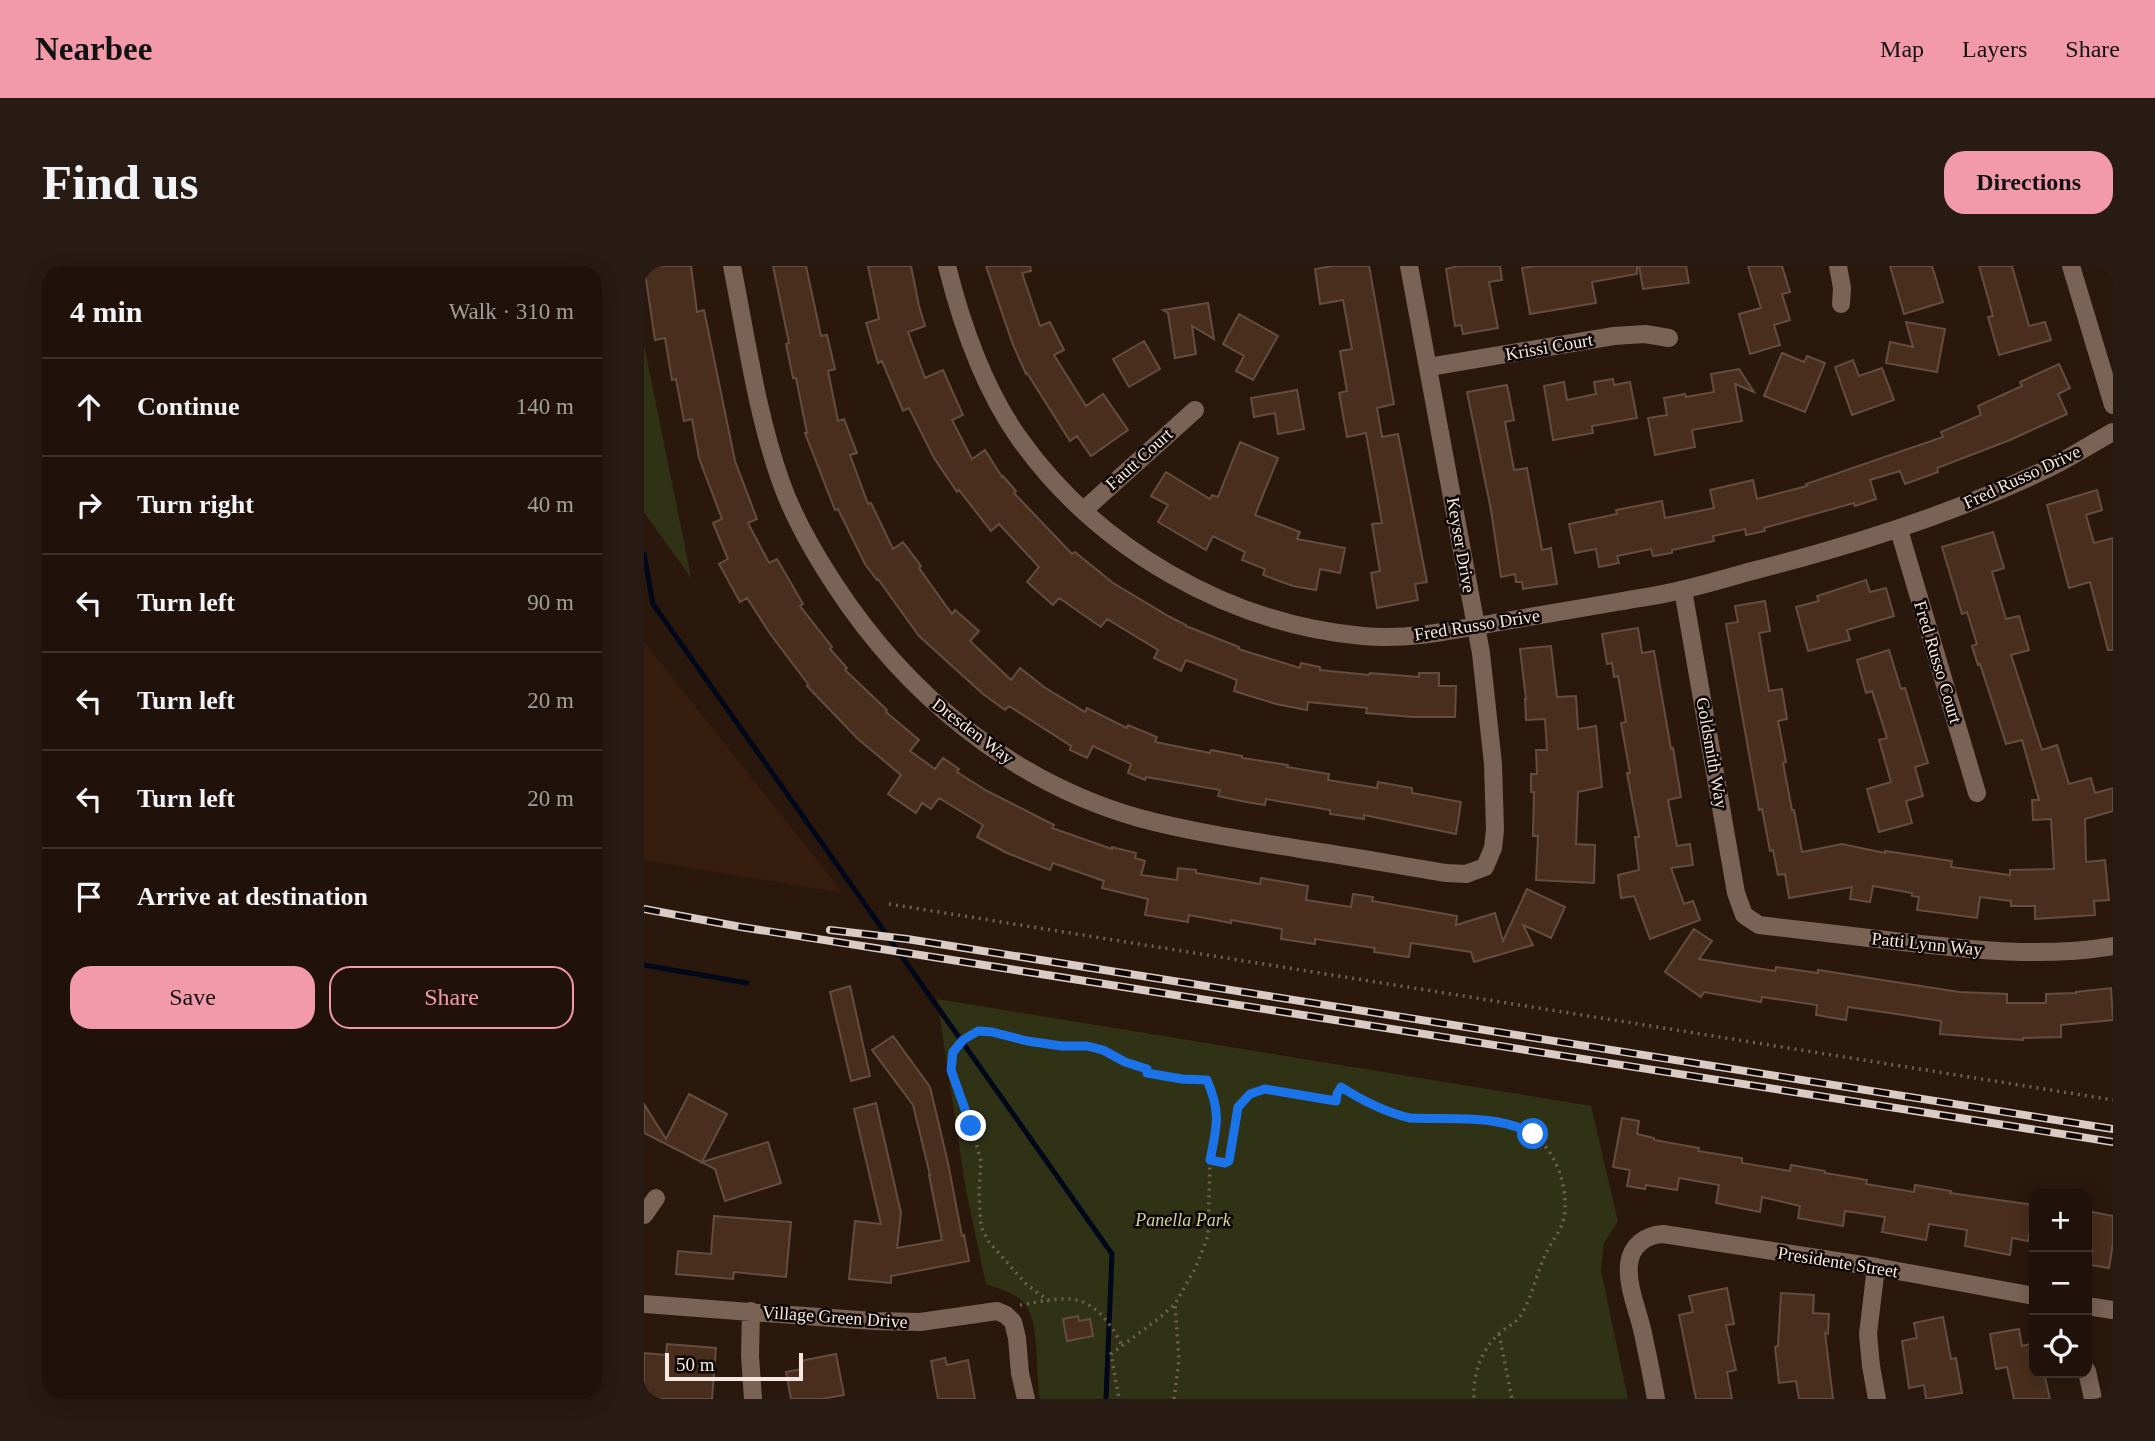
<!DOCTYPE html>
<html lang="en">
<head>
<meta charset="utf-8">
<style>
  body { margin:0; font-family:Georgia,serif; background:#281b13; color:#f1f3f6 }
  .controls { position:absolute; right:21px; bottom:21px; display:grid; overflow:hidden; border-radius:14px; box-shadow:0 4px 18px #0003 }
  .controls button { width:63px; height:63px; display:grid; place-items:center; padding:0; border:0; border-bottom:2px solid #3d322b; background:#20120a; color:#f1f3f6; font:35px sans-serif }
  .scale { position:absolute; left:21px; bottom:18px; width:138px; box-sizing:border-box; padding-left:7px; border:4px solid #f6e8e1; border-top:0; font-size:19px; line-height:24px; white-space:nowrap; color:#f6e8e1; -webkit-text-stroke:5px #0d0603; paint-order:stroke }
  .stop { position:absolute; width:21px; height:21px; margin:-16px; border:5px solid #1a73e8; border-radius:50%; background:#fff }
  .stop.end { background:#1a73e8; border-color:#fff; box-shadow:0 2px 7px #0008 }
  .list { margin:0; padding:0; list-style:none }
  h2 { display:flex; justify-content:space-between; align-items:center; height:91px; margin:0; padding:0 28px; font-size:30px }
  h2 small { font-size:23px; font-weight:400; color:#a29e9c }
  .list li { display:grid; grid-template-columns:46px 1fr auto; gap:21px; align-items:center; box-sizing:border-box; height:98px; padding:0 28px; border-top:2px solid #3d322b }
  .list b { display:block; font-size:26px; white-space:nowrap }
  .list em { font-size:23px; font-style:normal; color:#a29e9c }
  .actions { display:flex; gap:14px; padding:21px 28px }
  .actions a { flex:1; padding:16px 0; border:2px solid #f39aaa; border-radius:21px; text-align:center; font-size:24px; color:#f39aaa }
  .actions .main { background:#f39aaa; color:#111 }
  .icon { flex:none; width:38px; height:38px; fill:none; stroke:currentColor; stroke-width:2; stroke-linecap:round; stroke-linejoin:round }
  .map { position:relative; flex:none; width:1469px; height:1133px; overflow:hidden; border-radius:21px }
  header { display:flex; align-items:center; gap:42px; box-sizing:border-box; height:98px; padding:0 35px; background:#f39aaa; color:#111 }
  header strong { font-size:33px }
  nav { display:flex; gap:38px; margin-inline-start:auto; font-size:24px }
  .intro { display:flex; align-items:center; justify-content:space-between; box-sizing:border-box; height:168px; padding:0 42px }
  h1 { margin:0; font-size:49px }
  .button { padding:18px 32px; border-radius:21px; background:#f39aaa; color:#111; font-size:24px; font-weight:700 }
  main { display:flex; gap:42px; padding:0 42px }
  aside { flex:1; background:#20120a; border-radius:21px; box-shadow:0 4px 18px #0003 }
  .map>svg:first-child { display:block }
  .built { fill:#361d0e }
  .green { fill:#303216 }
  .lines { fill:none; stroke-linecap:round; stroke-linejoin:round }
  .stream { stroke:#00081a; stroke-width:5 }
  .building { fill:#4a2e1d; stroke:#634d40; stroke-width:2 }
  .path { stroke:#726057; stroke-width:3.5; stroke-dasharray:2 5; stroke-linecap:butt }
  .minor { stroke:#7a6255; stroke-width:18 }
  .rail-casing { stroke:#dacbc4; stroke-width:8 }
  .rail { stroke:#0d0603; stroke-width:5; stroke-dasharray:16; stroke-linecap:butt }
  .route { stroke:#1a73e8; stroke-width:9 }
  .labels { text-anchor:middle; stroke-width:5; stroke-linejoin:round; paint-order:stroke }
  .street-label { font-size:18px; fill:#f6e8e1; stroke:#0d0603 }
  .park-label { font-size:18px; font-style:italic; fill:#ced598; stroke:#0d0603 }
</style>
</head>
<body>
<header>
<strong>Nearbee</strong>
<nav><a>Map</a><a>Layers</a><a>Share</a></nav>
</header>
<div class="intro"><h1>Find us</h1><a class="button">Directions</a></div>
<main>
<aside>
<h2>4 min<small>Walk · 310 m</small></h2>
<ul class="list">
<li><svg class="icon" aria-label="ahead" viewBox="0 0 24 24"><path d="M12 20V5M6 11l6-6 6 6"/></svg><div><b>Continue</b></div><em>140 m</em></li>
<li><svg class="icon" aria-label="right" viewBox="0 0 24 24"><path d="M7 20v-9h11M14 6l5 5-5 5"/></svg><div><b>Turn right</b></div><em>40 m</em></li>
<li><svg class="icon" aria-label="left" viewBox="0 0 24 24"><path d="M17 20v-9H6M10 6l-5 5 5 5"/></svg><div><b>Turn left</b></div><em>90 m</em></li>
<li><svg class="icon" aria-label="left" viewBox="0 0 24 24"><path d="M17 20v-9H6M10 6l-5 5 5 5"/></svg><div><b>Turn left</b></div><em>20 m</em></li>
<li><svg class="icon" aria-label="left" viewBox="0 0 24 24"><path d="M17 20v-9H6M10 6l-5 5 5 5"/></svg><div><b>Turn left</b></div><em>20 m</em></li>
<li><svg class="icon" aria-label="arrive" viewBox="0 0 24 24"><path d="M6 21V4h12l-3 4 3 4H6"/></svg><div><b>Arrive at destination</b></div></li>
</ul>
<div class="actions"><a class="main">Save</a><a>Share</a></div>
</aside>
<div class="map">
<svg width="1469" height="1133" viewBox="0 0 1469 1133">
  <rect width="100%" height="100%" fill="#2b180d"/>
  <path class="built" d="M 0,376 L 199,627 L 0,594 Z"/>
  <path class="green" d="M 0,79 L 45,301 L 47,312 L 0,246 Z
    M 293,733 L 947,840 L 974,955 L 960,977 L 957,1005 L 984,1133 L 396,1133 C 391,1108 397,1051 378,1035 C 369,1026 354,1023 342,1018 L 322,924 Z"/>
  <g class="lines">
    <path class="stream" d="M 0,288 L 9,338 L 468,988 L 462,1133
      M 0,699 L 103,717"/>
  </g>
  <path class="building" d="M 0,0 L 47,0 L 53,46 L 60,44 L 91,195 L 113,253 L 104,257 L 125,297 L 133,293 L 159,338 L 156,340 L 188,381 L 186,383 L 203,402 L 201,404 L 243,444 L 242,446 L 275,474 L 266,485 L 291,503 L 299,492 L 315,503 L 313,506 L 343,525 L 410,559 L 408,562 L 468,583 L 468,581 L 492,587 L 491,592 L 501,595 L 497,609 L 533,614 L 534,602 L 552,604 L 552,607 L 616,618 L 617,612 L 664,620 L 662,634 L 707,641 L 709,628 L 729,631 L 728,635 L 813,650 L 812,659 L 851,647 L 859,675 L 883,623 L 921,641 L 907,672 L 879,659 L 889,679 L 830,696 L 827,686 L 767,677 L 765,691 L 730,686 L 731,682 L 671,673 L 671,678 L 637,673 L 638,663 L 587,654 L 587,657 L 545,649 L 544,656 L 501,649 L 504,633 L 458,622 L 460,615 L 409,597 L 406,604 L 363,587 L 333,571 L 339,559 L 295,532 L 287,543 L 278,537 L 272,547 L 244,528 L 257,509 L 214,473 L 163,420 L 164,418 L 127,369 L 103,332 L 96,336 L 75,298 L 84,293 L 69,257 L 78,253 L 55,192 L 48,153 L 40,155 L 32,113 L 28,114 L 21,72 L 11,74 Z
    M 129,0 L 162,0 L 177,70 L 183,69 L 191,103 L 184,105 L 194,155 L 200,153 L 213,187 L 206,189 L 224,238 L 227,237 L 249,283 L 259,276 L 277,300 L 275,302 L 308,348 L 311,344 L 335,365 L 326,375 L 367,414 L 376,402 L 400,421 L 441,446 L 443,442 L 483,462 L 484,459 L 513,471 L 511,476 L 566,487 L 567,484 L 598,490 L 598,492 L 644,499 L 643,501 L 685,508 L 684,514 L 733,522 L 734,516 L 768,522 L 768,527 L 817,536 L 812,568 L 720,549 L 720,553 L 686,548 L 686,544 L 622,533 L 621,539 L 602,536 L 574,530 L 576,524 L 502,511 L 501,514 L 484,507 L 487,498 L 449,480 L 443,492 L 426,484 L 427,480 L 365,440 L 361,444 L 339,428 L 275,370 L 234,313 L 233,314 L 221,298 L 194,243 L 191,244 L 161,167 L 163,167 L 152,112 L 149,112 L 142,78 L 145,77 Z
    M 224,0 L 267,0 L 275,40 L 281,60 L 264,66 L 281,112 L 299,104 L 319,149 L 308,154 L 328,193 L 341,184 L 358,211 L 359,210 L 372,225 L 370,227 L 428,288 L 431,286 L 469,317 L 526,351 L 542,359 L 542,360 L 595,381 L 594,383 L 656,402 L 657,397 L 676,401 L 676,404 L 725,409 L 726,407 L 775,411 L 775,407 L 795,407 L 795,420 L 812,420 L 811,451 L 769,451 L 722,447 L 723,442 L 664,436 L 663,444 L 632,438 L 590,425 L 593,414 L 542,394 L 537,405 L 510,392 L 514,384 L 463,353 L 457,361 L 415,332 L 409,339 L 383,316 L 395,301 L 355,258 L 347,265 L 315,224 L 313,226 L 290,192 L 265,142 L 259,145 L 238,95 L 234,97 L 222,57 L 235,53 Z
    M 342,0 L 386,0 L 387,5 L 378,7 L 396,60 L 406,56 L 420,84 L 410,89 L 442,140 L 459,128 L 484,164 L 447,190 L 433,170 L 426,175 L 383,107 L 382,108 L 369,79 Z
    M 689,0 L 725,0 L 750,138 L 733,142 L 738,171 L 754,168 L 783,316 L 771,318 L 774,334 L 733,342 L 727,307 L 736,305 L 728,258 L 738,257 L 722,167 L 703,171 L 695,127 L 703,125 L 696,85 L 708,83 L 699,34 L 676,38 L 671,3 Z
    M 814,0 L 856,0 L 858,14 L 845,16 L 854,62 L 819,68 L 817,59 L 811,60 L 802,3 Z
    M 890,0 L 993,0 L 993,8 L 948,16 L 952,37 L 886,48 L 878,2 Z
    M 995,0 L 1042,0 L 1045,17 L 999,23 Z
    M 1104,0 L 1138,0 L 1146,26 L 1138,28 L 1146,54 L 1130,59 L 1136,79 L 1106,88 L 1095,48 L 1117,42 Z
    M 1246,0 L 1288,0 L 1299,36 L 1260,48 Z
    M 1335,0 L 1368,0 L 1385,60 L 1401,56 L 1407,74 L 1355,89 L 1344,51 L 1349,50 Z
    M 564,37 L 570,73 L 548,60 L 552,88 L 531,92 L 524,47 L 519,44 Z
    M 595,48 L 634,70 L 609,114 L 592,105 L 600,90 L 579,78 Z
    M 1262,56 L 1301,63 L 1293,106 L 1242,97 L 1246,76 L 1269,81 Z
    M 500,75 L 516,103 L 485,121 L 469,93 Z
    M 1138,87 L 1160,96 L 1163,90 L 1181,97 L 1161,146 L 1120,130 Z
    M 1209,94 L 1215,110 L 1238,102 L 1250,134 L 1208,149 L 1191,101 Z
    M 1415,98 L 1426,122 L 1414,128 L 1423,148 L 1366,174 L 1293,202 L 1294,206 L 1261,218 L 1256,205 L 1226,214 L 1232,233 L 1211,240 L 1210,237 L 1120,262 L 1121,265 L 1102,269 L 1101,263 L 1069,270 L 1070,275 L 1028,284 L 1028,287 L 1009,290 L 1007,283 L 973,290 L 975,297 L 955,301 L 952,283 L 931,287 L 925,258 L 973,248 L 972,244 L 1018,235 L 1021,252 L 1070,242 L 1066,224 L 1109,214 L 1113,233 L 1163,220 L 1162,218 L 1299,171 L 1297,166 L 1337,149 L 1334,140 L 1378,120 L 1376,116 Z
    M 1095,103 L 1110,126 L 1091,118 L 1098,155 L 1048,164 L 1051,181 L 1011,189 L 1004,152 L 1023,149 L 1020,132 L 1041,128 L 1042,131 L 1070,126 L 1067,108 Z
    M 969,113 L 970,119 L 986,116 L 993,152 L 948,160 L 949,167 L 909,174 L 900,120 L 920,116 L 923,134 L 952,128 L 950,116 Z
    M 863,119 L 870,154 L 861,156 L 870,204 L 883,202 L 898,284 L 907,282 L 913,318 L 879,323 L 878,316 L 872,316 L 871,308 L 857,311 L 847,244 L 823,126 Z
    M 653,124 L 660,163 L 634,168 L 631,147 L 610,151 L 607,132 Z
    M 596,176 L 634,192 L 611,249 L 656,266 L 653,273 L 701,282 L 696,307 L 676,303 L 672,324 L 649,320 L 619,309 L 621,303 L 598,294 L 601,286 L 569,270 L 562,284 L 514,256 L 524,239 L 507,230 L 522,206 L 566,233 L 568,229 L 574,231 Z
    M 1453,224 L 1458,244 L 1442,249 L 1450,277 L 1469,272 L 1469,384 L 1464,384 L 1446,316 L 1425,322 L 1403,239 Z
    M 1349,266 L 1360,302 L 1348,306 L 1362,353 L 1375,350 L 1385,384 L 1367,389 L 1398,484 L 1413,479 L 1425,518 L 1447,512 L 1451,527 L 1469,522 L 1469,545 L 1441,553 L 1442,596 L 1461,594 L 1465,634 L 1450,635 L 1451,649 L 1391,653 L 1391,640 L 1367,640 L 1367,635 L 1336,631 L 1333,652 L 1273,644 L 1275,631 L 1268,630 L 1268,627 L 1229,620 L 1226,636 L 1206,633 L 1208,621 L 1145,632 L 1141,608 L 1134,609 L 1129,584 L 1126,585 L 1118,543 L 1115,544 L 1082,358 L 1094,356 L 1091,340 L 1121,335 L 1126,365 L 1115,367 L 1125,425 L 1138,423 L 1143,453 L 1134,455 L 1142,496 L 1139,497 L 1148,544 L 1150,544 L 1158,586 L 1198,578 L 1241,587 L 1241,585 L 1308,595 L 1307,601 L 1366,609 L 1366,604 L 1410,603 L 1407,553 L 1389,554 L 1388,534 L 1395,534 L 1378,474 L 1362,478 L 1336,398 L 1334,399 L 1328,380 L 1333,378 L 1323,346 L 1318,348 L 1298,281 Z
    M 1222,314 L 1226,326 L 1242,322 L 1250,350 L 1203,364 L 1206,374 L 1164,385 L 1152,341 L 1175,335 L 1173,330 Z
    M 994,362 L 998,387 L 1010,385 L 1027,483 L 1029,482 L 1037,531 L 1024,534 L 1033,580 L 1046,578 L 1049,599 L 1027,602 L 1040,638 L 1049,635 L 1056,654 L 1006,673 L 990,630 L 977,632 L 974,609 L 995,604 L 991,571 L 995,571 L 983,507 L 986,507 L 977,457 L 982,456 L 974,410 L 970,411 L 968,397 L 963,398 L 958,368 Z
    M 907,380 L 913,431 L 932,430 L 934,463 L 952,460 L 958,521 L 934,526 L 932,578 L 951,579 L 950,617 L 892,614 L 894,570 L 889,570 L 890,526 L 887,526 L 887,508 L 893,508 L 892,484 L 903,484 L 901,453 L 882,454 L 881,433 L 882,433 L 876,383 Z
    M 1245,384 L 1257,423 L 1261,422 L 1284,497 L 1271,501 L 1279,530 L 1262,535 L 1268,557 L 1235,566 L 1223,523 L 1247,516 L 1235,474 L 1243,472 L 1228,425 L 1222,427 L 1213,394 Z
    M 1050,663 L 1068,675 L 1055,693 L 1131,705 L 1132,701 L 1174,707 L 1174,704 L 1315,726 L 1363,728 L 1363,737 L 1402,737 L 1402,728 L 1432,727 L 1432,726 L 1467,722 L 1469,754 L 1417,759 L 1417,771 L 1379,772 L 1379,774 L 1347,772 L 1296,768 L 1297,755 L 1246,747 L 1204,741 L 1202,754 L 1172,749 L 1173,739 L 1118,731 L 1117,736 L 1060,726 L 1057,731 L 1021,706 Z
    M 206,720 L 226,810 L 207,815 L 186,726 Z
    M 249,770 L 286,821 L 304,897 L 318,970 L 320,969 L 325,995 L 247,1010 L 247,1017 L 205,1013 L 211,955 L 237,958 L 210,843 L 232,837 L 257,947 L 253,982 L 298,974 L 285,909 L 286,909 L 269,839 L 228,784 Z
    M 45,828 L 83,848 L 58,896 L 124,876 L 137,917 L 81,935 L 71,903 L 0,867 L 0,838 L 22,873 Z
    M 978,852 L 995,855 L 993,868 L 1010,872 L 1010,874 L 1055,882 L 1054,885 L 1098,892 L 1098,897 L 1146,905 L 1147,899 L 1181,905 L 1181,907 L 1223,914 L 1222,918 L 1270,926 L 1271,919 L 1307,925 L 1306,927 L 1390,939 L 1384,975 L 1368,972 L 1366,989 L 1321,980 L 1323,964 L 1285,958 L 1282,974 L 1238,966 L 1241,951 L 1201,945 L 1199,960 L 1154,952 L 1156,940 L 1118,931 L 1116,946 L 1072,937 L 1075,919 L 1035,912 L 1033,924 L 1002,919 L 1001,923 L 983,920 L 986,904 L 969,901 Z
    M 1443,945 L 1469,950 L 1469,977 L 1465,1002 L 1446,999 L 1448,984 L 1443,983 Z
    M 70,950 L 147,956 L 142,1011 L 90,1006 L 89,1013 L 32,1008 L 34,985 L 67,988 Z
    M 1083,1022 L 1090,1058 L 1082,1059 L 1092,1104 L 1083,1106 L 1088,1133 L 1052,1133 L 1035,1049 L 1049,1046 L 1045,1030 Z
    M 1137,1027 L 1170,1029 L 1169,1047 L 1185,1048 L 1184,1068 L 1181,1067 L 1189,1133 L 1155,1133 L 1152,1115 L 1135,1117 L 1131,1081 L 1134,1080 Z
    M 434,1050 L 435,1055 L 446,1053 L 449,1070 L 423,1075 L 419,1053 Z
    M 1299,1051 L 1307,1093 L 1312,1092 L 1318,1127 L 1282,1133 L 1280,1119 L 1265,1122 L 1258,1075 L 1273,1072 L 1270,1057 Z
    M 1375,1063 L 1378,1080 L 1390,1077 L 1390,1107 L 1400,1107 L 1406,1133 L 1370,1133 L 1363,1101 L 1352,1103 L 1346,1068 Z
    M 23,1078 L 72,1082 L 68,1133 L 0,1133 L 0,1087 L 22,1089 Z
    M 192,1088 L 200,1129 L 178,1133 L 147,1133 L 142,1106 L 158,1103 L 156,1095 Z
    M 301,1092 L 303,1099 L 324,1094 L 331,1133 L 294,1133 L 287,1095 Z"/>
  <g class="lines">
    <path class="path" d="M 245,638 L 1469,834
      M 566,894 L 581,897 L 585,895 L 594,841 C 599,833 605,826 615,824 C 625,821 677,833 692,835 L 693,828 L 697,822 C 719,835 741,846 766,852 C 801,854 843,849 877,862 C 909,874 926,920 920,952 C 917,964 909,974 903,985 C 893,1005 889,1029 877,1049 C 871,1058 864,1060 857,1066 C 837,1083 829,1108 830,1133
      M 405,1035 L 383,1019 L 345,976 L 337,961 L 335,929 L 337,895 L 327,860 L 307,804 L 309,786 L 319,774 L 335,765 L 348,766 L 383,775 L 418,780 L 443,780 L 459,784 L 481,796 L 503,803 L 503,807 L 538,813 L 563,814 L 570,831 L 573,856 L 566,894 L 564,970 L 551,1003 L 531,1038 L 514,1053 L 467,1088 L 475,1133
      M 376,1039 C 393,1036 410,1032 427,1033 C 451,1035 469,1060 478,1080
      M 855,1068 L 868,1133
      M 530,1133 L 535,1094 L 531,1038"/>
    <path class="minor" d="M 88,0 C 102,70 113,149 137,216 C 150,253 170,287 191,319 C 262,428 368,516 495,552 C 547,566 602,574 656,583 C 705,590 753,599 802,607 L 822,608 L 841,601 L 849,582 L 851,564 L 849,498 L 837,387 L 765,0
      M 303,0 C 318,60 339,121 375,172 C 453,282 584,358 719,370 C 764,374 806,365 850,357 C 891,350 932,343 973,336 C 995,332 1019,329 1041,323 C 1063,318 1086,311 1108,305 C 1211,279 1313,247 1409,200 C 1429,190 1449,177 1469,166
      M 1194,0 L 1198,22 L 1197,38
      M 1427,0 L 1469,139
      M 785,101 L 970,70 L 1001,68 L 1025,72
      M 440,244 L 551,144
      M 1255,264 L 1333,527
      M 1039,324 L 1092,627 L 1100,649 L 1115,659 C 1163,665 1211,670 1259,676 C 1329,684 1399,692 1469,680
      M 0,949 L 12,932
      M 1232,1001 L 1224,1068 L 1227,1100 L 1233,1133
      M 0,1038 L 229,1055 L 276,1056 L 353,1045 L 362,1049 L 369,1056 L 373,1072 L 376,1107 L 382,1133
      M 1443,1040 L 1469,1044
      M 107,1045 L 106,1090 L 109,1133
      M 1443,1105 L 1449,1133
      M 1012,1133 C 1008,1110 1003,1086 998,1063 C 993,1042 983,1020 985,998 C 987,979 1002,969 1019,968 L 1232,1001 L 1390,1030"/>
    <defs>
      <path id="rail" d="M 0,643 L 97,661 L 1469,876
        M 186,664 L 263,673 L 1469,863"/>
    </defs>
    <use href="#rail" class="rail-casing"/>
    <use href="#rail" class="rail"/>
  </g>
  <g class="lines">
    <path class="route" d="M 327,860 L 307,804 L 309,786 L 319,774 L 334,765 L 348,766 L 383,775 L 418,780 L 443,780 L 459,784 L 481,796 L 503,803 L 503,807 L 538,813 L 563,814 C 577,847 573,860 566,894 L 581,897 L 585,895 L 594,841 L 606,828 L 621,823 L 692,835 L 693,828 L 697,821 C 719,835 740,846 766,852 C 806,854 853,848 889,868"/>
  </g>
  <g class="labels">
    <g class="street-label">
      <text transform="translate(905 81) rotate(-10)" y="6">Krissi Court</text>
      <text transform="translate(495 193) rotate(-42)" y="6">Fautt Court</text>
      <text transform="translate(1378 211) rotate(-25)" y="6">Fred Russo Drive</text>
      <text transform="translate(817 279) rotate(80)" y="6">Keyser Drive</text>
      <text transform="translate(833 359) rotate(-9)" y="6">Fred Russo Drive</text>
      <text transform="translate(1294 396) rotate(73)" y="6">Fred Russo Court</text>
      <text transform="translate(329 465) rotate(37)" y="6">Dresden Way</text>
      <text transform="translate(1068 487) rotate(80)" y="6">Goldsmith Way</text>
      <text transform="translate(1283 678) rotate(6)" y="6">Patti Lynn Way</text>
      <text transform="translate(1194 996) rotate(9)" y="6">Presidente Street</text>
      <text transform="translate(191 1051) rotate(4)" y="6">Village Green Drive</text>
    </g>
    <g class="park-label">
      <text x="539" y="960">Panella Park</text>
    </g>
  </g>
</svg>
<div class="controls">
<button>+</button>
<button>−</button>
<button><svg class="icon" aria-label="locate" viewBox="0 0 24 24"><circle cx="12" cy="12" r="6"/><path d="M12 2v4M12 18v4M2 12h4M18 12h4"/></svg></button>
</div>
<div class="scale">50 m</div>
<div class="stop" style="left:889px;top:868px"></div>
<div class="stop end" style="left:327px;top:860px"></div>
</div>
</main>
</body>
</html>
